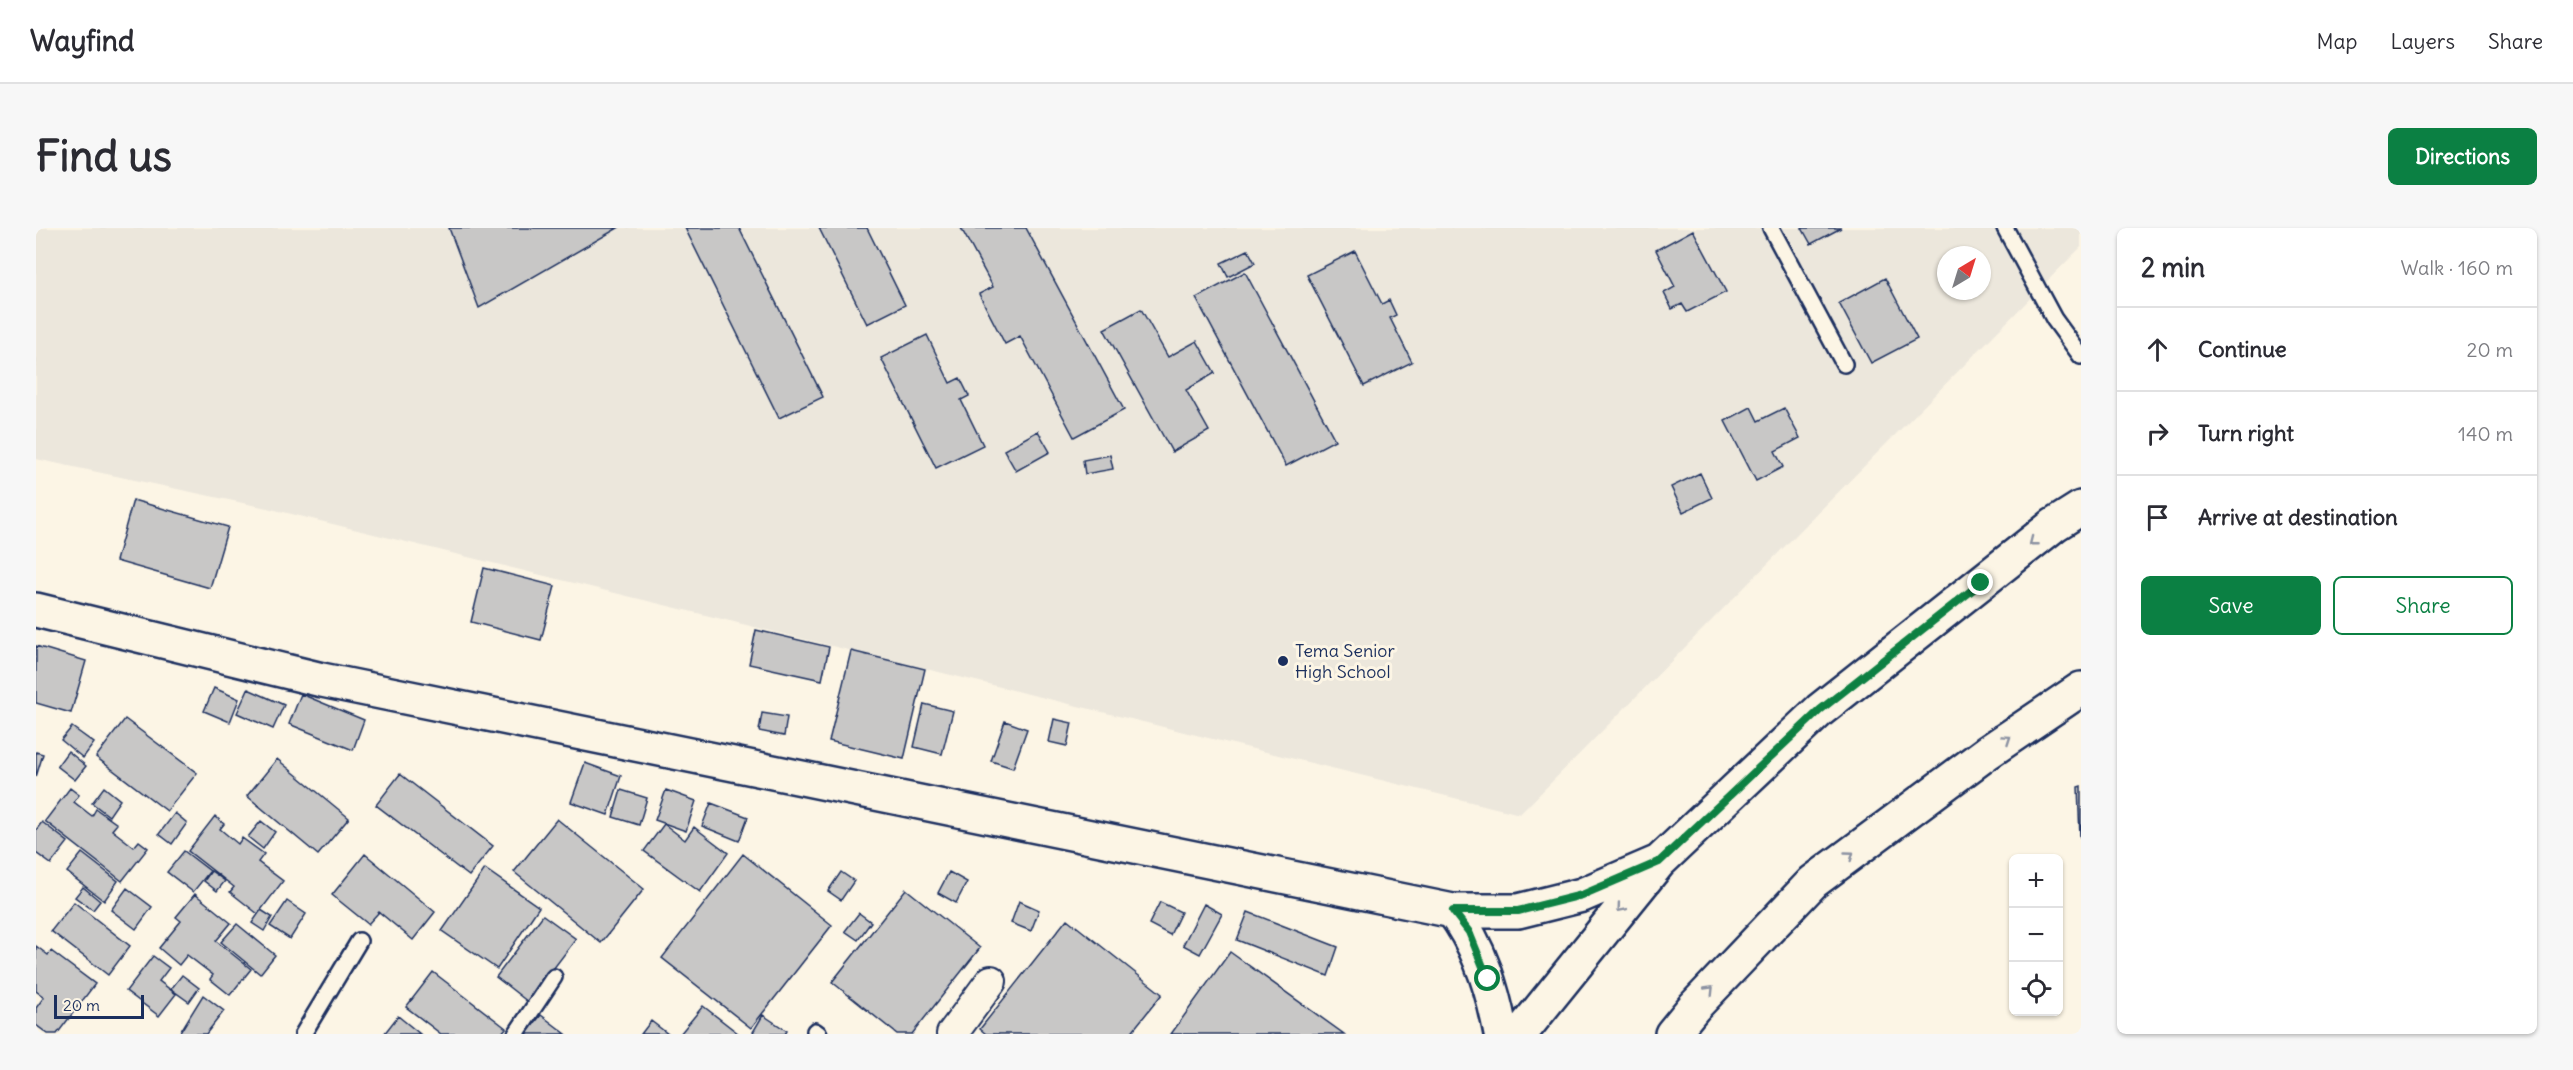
<!DOCTYPE html>
<html lang="en">
<head>
<meta charset="utf-8">
<style>
  body { margin:0; font-family:Delius,sans-serif; background:#f7f7f7; color:#2b2b33 }
  .controls { position:absolute; right:18px; bottom:18px; display:grid; overflow:hidden; border-radius:9px; box-shadow:0 2px 4px #0004 }
  .controls button { width:54px; height:54px; display:grid; place-items:center; padding:0; border:0; border-bottom:2px solid #e1e1e2; background:#fff; color:#2b2b33; font:30px sans-serif }
  .compass { position:absolute; left:1901px; top:18px; width:54px; height:54px; border-radius:50%; background:#fff; box-shadow:0 2px 4px #0004; rotate:38deg }
  .scale { position:absolute; left:18px; bottom:15px; width:90px; box-sizing:border-box; padding-left:6px; border:3px solid #1b2f5e; border-top:0; font-size:16px; line-height:21px; white-space:nowrap; color:#1b2f5e; -webkit-text-stroke:4px #fcf5e5; paint-order:stroke }
  .stop { position:absolute; width:18px; height:18px; margin:-14px; border:4px solid #0b8043; border-radius:50%; background:#fff }
  .stop.end { background:#0b8043; border-color:#fff; box-shadow:0 2px 6px #0008 }
  .list { margin:0; padding:0; list-style:none }
  h2 { display:flex; justify-content:space-between; align-items:center; height:78px; margin:0; padding:0 24px; font-size:26px }
  h2 small { font-size:20px; font-weight:400; color:#7c7c81 }
  .list li { display:grid; grid-template-columns:39px 1fr auto; gap:18px; align-items:center; box-sizing:border-box; height:84px; padding:0 24px; border-top:2px solid #e1e1e2 }
  .list b { display:block; font-size:22px; white-space:nowrap }
  .list em { font-size:20px; font-style:normal; color:#7c7c81 }
  .actions { display:flex; gap:12px; padding:18px 24px }
  .actions a { flex:1; padding:14px 0; border:2px solid #0b8043; border-radius:9px; text-align:center; font-size:21px; color:#0b8043 }
  .actions .main { background:#0b8043; color:#fff }
  .icon { flex:none; width:33px; height:33px; fill:none; stroke:currentColor; stroke-width:2; stroke-linecap:round; stroke-linejoin:round }
  .map { position:relative; flex:none; width:2045px; height:806px; overflow:hidden; border-radius:9px }
  header { display:flex; align-items:center; gap:36px; box-sizing:border-box; height:84px; padding:0 30px; background:#fff; border-bottom:2px solid #e1e1e2 }
  header strong { font-size:28px }
  nav { display:flex; gap:33px; margin-inline-start:auto; font-size:21px }
  .intro { display:flex; align-items:center; justify-content:space-between; box-sizing:border-box; height:144px; padding:0 36px }
  h1 { margin:0; font-size:42px }
  .button { padding:15px 27px; border-radius:9px; background:#0b8043; color:#fff; font-size:21px; font-weight:700 }
  main { display:flex; gap:36px; padding:0 36px }
  aside { flex:1; background:#fff; border-radius:9px; box-shadow:0 2px 4px #0004 }
  .map>svg:first-child { display:block }
  .built { fill:#ece7dc; fill-rule:evenodd }
  .building { fill:#c8c7c6; stroke:#1b2f5e; stroke-width:1.5 }
  .lines { fill:none; stroke-linecap:round; stroke-linejoin:round }
  .lane-casing { stroke:#1b2f5e; stroke-width:20 }
  .street-casing { stroke:#1b2f5e; stroke-width:34 }
  .secondary-casing { stroke:#1b2f5e; stroke-width:38 }
  .lane { stroke:#fcf5e5; stroke-width:15 }
  .street { stroke:#fcf5e5; stroke-width:30 }
  .secondary { stroke:#fcf5e5; stroke-width:33 }
  .oneway { stroke:#8c92a2 }
  .route { stroke:#0b8043; stroke-width:8 }
  .poi-dot { fill:#1b2f5e; stroke:#fcf5e5; stroke-width:2 }
  .labels { text-anchor:middle; stroke-width:6; stroke-linejoin:round; paint-order:stroke }
  .poi-label { font-size:18px; fill:#1b2f5e; stroke:#fcf5e5; text-anchor:start }
</style>
</head>
<body>
<header>
<strong>Wayfind</strong>
<nav><a>Map</a><a>Layers</a><a>Share</a></nav>
</header>
<div class="intro"><h1>Find us</h1><a class="button">Directions</a></div>
<main>
<div class="map">
<svg width="2045" height="806" viewBox="0 0 2045 806">
  <rect width="100%" height="100%" fill="#fcf5e5"/>
  <filter id="ink" filterUnits="userSpaceOnUse"><feTurbulence type="fractalNoise" baseFrequency=".0167" numOctaves="2"/><feDisplacementMap in="SourceGraphic" scale="12" xChannelSelector="R" yChannelSelector="G"/><feConvolveMatrix kernelMatrix="1 2 1 2 8 2 1 2 1" color-interpolation-filters="sRGB"/></filter>
  <g filter="url(#ink)">
    <path class="built" d="M 0,0 L 2045,0 L 2045,19 L 1484,586 L 231,280 L 0,231 ZM 1910,27 L 1946,27 L 1946,63 L 1910,63 Z"/>
    <path class="building" d="M 413,0 L 582,0 L 443,80 Z
      M 649,0 L 703,0 L 787,169 L 743,190 Z
      M 783,0 L 831,0 L 869,77 L 831,96 Z
      M 925,0 L 990,0 L 1088,182 L 1038,209 L 984,108 L 969,116 L 943,66 L 957,59 Z
      M 1766,0 L 1805,0 L 1775,16 Z
      M 1657,2 L 1690,64 L 1651,84 L 1646,76 L 1636,81 L 1628,65 L 1639,59 L 1620,22 Z
      M 1212,22 L 1219,35 L 1192,49 L 1185,35 Z
      M 1319,23 L 1346,76 L 1353,72 L 1360,87 L 1354,90 L 1376,134 L 1328,158 L 1271,47 Z
      M 1209,44 L 1299,212 L 1250,238 L 1160,70 Z
      M 1849,50 L 1881,111 L 1835,135 L 1803,75 Z
      M 1105,81 L 1132,129 L 1161,113 L 1179,145 L 1150,162 L 1173,203 L 1136,224 L 1068,101 Z
      M 891,107 L 914,155 L 924,150 L 933,168 L 925,172 L 947,217 L 900,240 L 845,130 Z
      M 1715,179 L 1722,193 L 1748,180 L 1764,210 L 1739,223 L 1747,239 L 1720,253 L 1689,193 Z
      M 1002,203 L 1014,224 L 980,243 L 968,222 Z
      M 1074,227 L 1077,241 L 1049,246 L 1047,232 Z
      M 1664,245 L 1676,270 L 1647,284 L 1635,259 Z
      M 97,272 L 192,299 L 174,360 L 80,333 Z
      M 448,340 L 519,358 L 505,412 L 435,394 Z
      M 720,402 L 793,419 L 786,452 L 713,436 Z
      M 0,418 L 50,433 L 35,485 L 0,475 Z
      M 815,423 L 889,441 L 868,531 L 793,513 Z
      M 178,460 L 203,471 L 194,494 L 168,483 Z
      M 212,461 L 248,477 L 237,501 L 201,485 Z
      M 265,466 L 328,492 L 317,522 L 253,496 Z
      M 888,476 L 917,483 L 906,526 L 878,519 Z
      M 726,485 L 751,489 L 748,508 L 723,503 Z
      M 89,491 L 161,545 L 131,583 L 60,529 Z
      M 1018,491 L 1036,495 L 1031,518 L 1013,514 Z
      M 969,493 L 991,501 L 977,540 L 955,533 Z
      M 36,499 L 58,515 L 47,530 L 25,512 Z
      M 32,523 L 50,538 L 39,552 L 21,538 Z
      M 0,524 L 7,526 L 0,549 Z
      M 241,531 L 313,590 L 282,627 L 211,568 Z
      M 549,535 L 585,548 L 572,587 L 535,574 Z
      M 364,546 L 457,618 L 433,648 L 340,577 Z
      M 2045,558 L 2045,609 L 2044,609 L 2042,559 Z
      M 68,559 L 84,572 L 73,588 L 56,575 Z
      M 34,560 L 43,567 L 38,574 L 56,588 L 60,581 L 81,596 L 76,602 L 98,619 L 103,613 L 112,620 L 86,653 L 9,593 Z
      M 585,562 L 611,570 L 603,597 L 577,589 Z
      M 630,562 L 660,573 L 650,603 L 619,592 Z
      M 675,575 L 712,589 L 703,613 L 666,598 Z
      M 139,585 L 151,595 L 136,616 L 123,606 Z
      M 179,588 L 188,596 L 184,601 L 202,616 L 206,610 L 228,626 L 222,634 L 247,653 L 222,686 L 194,664 L 198,659 L 152,623 Z
      M 521,591 L 608,661 L 565,715 L 478,644 Z
      M 225,593 L 239,604 L 227,621 L 212,609 Z
      M 6,594 L 32,614 L 15,636 L 0,625 L 0,602 Z
      M 628,596 L 649,612 L 658,599 L 692,625 L 664,664 L 608,623 Z
      M 148,623 L 174,643 L 157,664 L 131,644 Z
      M 46,625 L 82,653 L 68,673 L 31,644 Z
      M 329,626 L 399,684 L 377,712 L 343,684 L 332,696 L 296,667 Z
      M 707,626 L 796,697 L 715,800 L 626,730 Z
      M 449,641 L 503,679 L 461,741 L 406,703 Z
      M 175,643 L 189,653 L 181,663 L 168,653 Z
      M 805,644 L 818,653 L 805,672 L 792,663 Z
      M 913,644 L 931,654 L 920,675 L 902,665 Z
      M 47,659 L 64,673 L 57,682 L 39,669 Z
      M 91,660 L 116,679 L 100,701 L 75,682 Z
      M 870,661 L 944,720 L 876,806 L 861,806 L 796,754 Z
      M 159,666 L 195,695 L 180,713 L 215,741 L 194,767 L 174,751 L 177,747 L 151,727 L 143,737 L 123,720 L 145,693 L 140,689 Z
      M 251,673 L 270,686 L 254,711 L 234,698 Z
      M 983,673 L 1003,682 L 995,703 L 975,695 Z
      M 38,674 L 94,718 L 72,747 L 15,703 Z
      M 1124,674 L 1145,684 L 1134,707 L 1113,696 Z
      M 1168,676 L 1186,686 L 1164,726 L 1147,717 Z
      M 225,682 L 236,689 L 228,703 L 216,695 Z
      M 1212,684 L 1302,719 L 1292,748 L 1201,712 Z
      M 823,685 L 835,694 L 822,712 L 809,703 Z
      M 507,687 L 540,711 L 492,774 L 460,749 Z
      M 1031,691 L 1126,766 L 1094,806 L 950,806 L 944,801 Z
      M 201,696 L 239,727 L 224,746 L 185,714 Z
      M 0,718 L 12,727 L 15,723 L 59,756 L 21,806 L 12,806 L 0,797 L 0,780 L 8,769 L 0,763 Z
      M 1194,724 L 1308,806 L 1135,806 Z
      M 117,728 L 133,740 L 123,753 L 140,766 L 123,788 L 90,763 Z
      M 397,744 L 470,800 L 465,806 L 405,806 L 370,779 Z
      M 146,747 L 163,760 L 153,774 L 135,761 Z
      M 167,767 L 188,783 L 170,806 L 143,806 Z
      M 667,778 L 703,806 L 644,806 Z
      M 505,787 L 530,806 L 490,806 Z
      M 727,787 L 751,803 L 749,806 L 720,806 L 717,804 Z
      M 362,788 L 384,806 L 348,806 Z
      M 615,793 L 632,806 L 605,806 Z"/>
    <g class="lines">
      <defs>
        <path id="lane" d="M 1735,0 L 1808,136
          M 1969,0 L 2018,91 L 2045,128
          M 779,803 L 783,806
          M 267,806 L 323,713
          M 480,806 L 518,749"/>
        <path id="street" d="M 916,806 L 955,753"/>
        <path id="secondary" d="M 0,382 L 286,452 L 1417,683 L 1482,683 L 1546,667 L 1623,634
          M 1417,683 C 1444,719 1457,762 1465,806
          M 1484,806 L 1623,634 L 1784,482 L 2018,297 L 2045,280
          M 1636,806 L 1658,779 L 1777,654 L 1952,524 L 2045,461"/>
      </defs>
      <use href="#lane" class="lane-casing"/>
      <use href="#street" class="street-casing"/>
      <use href="#secondary" class="secondary-casing"/>
      <use href="#lane" class="lane"/>
      <use href="#street" class="street"/>
      <use href="#secondary" class="secondary"/>
    </g>
    <defs><path id="oneway-chevron" d="M-2-3.5L2.5 0L-2 3.5" fill="none" stroke-width="1.6" stroke-linecap="round" stroke-linejoin="round" transform="scale(1.5)"/></defs>
    <g class="oneway">
      <use href="#oneway-chevron" transform="translate(1997 314) rotate(142)"/>
      <use href="#oneway-chevron" transform="translate(1971 511) rotate(-34)"/>
      <use href="#oneway-chevron" transform="translate(1814 627) rotate(-36)"/>
      <use href="#oneway-chevron" transform="translate(1585 680) rotate(130)"/>
      <use href="#oneway-chevron" transform="translate(1674 762) rotate(-46)"/>
    </g>
  </g>
  <g class="lines" filter="url(#ink)">
    <path class="route" d="M 1452,751 L 1433,704 L 1417,683 L 1482,683 L 1546,667 L 1623,634 L 1784,482 L 1945,355"/>
  </g>
  <circle class="poi-dot" cx="1247" cy="433" r="6"/>
  <g class="labels">
    <g class="poi-label">
      <text x="1259" y="429">Tema Senior<tspan x="1259" dy="21">High School</tspan></text>
    </g>
  </g>
</svg>
<div class="controls">
<button>+</button>
<button>−</button>
<button><svg class="icon" aria-label="locate" viewBox="0 0 24 24"><circle cx="12" cy="12" r="6"/><path d="M12 2v4M12 18v4M2 12h4M18 12h4"/></svg></button>
</div>
<svg class="compass" viewBox="-18 -18 36 36"><path d="M0-13l5 13h-10z" fill="#e53935"/><path d="M0 13l5-13h-10z" fill="#7c7c81"/></svg>
<div class="scale">20 m</div>
<div class="stop" style="left:1452px;top:751px"></div>
<div class="stop end" style="left:1945px;top:355px"></div>
</div>
<aside>
<h2>2 min<small>Walk · 160 m</small></h2>
<ul class="list">
<li><svg class="icon" aria-label="ahead" viewBox="0 0 24 24"><path d="M12 20V5M6 11l6-6 6 6"/></svg><div><b>Continue</b></div><em>20 m</em></li>
<li><svg class="icon" aria-label="right" viewBox="0 0 24 24"><path d="M7 20v-9h11M14 6l5 5-5 5"/></svg><div><b>Turn right</b></div><em>140 m</em></li>
<li><svg class="icon" aria-label="arrive" viewBox="0 0 24 24"><path d="M6 21V4h12l-3 4 3 4H6"/></svg><div><b>Arrive at destination</b></div></li>
</ul>
<div class="actions"><a class="main">Save</a><a>Share</a></div>
</aside>
</main>
</body>
</html>
